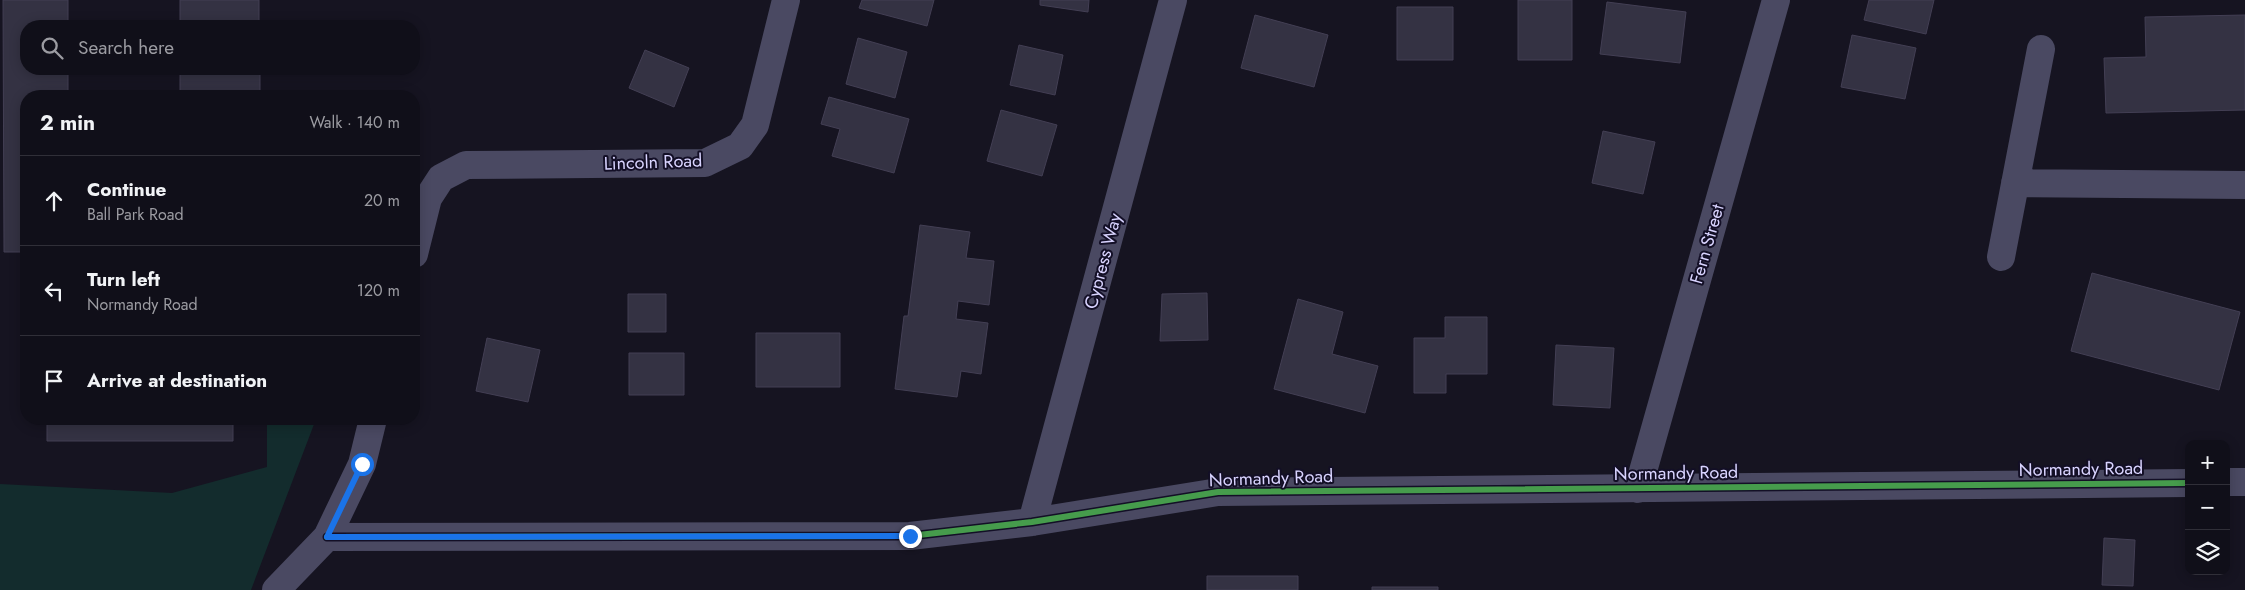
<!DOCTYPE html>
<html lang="en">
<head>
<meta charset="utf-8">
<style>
  body { margin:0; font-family:Jost,sans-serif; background:#1e1d26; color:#f1f3f6 }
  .controls { position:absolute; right:15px; bottom:15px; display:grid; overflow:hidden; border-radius:10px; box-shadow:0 2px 12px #0003 }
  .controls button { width:45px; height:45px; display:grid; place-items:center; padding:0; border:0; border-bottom:1px solid #302f38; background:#100f19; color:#f1f3f6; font:25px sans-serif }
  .stop { position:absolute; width:15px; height:15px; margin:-11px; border:4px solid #1a73e8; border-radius:50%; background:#fff }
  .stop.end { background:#1a73e8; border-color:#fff; box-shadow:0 1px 5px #0008 }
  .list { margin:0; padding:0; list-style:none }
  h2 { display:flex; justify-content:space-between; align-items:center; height:65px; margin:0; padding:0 20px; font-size:21px }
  h2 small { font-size:16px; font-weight:400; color:#9c9ca2 }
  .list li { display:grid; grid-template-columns:32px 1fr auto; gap:15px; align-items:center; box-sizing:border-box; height:90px; padding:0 20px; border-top:1px solid #302f38 }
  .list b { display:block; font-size:19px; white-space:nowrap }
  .list p { margin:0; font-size:16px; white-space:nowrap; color:#9c9ca2 }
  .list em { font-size:16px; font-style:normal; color:#9c9ca2 }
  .icon { flex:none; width:28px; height:28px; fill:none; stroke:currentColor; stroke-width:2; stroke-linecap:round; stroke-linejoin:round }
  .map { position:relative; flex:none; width:2245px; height:590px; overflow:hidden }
  .search { position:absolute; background:#100f19; box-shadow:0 2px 12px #0003; left:20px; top:20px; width:400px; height:55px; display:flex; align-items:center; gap:12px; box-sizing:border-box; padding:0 18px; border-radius:20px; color:#9c9ca2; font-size:19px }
  .panel { position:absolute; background:#100f19; box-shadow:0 2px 12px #0003; left:20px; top:90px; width:400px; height:335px; border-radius:20px }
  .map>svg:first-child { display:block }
  .green { fill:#132c2d }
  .building { fill:#343243; stroke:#433f54 }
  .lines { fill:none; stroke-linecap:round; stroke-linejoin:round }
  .minor { stroke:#4a4962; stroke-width:28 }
  .cycleway-casing { stroke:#130f26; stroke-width:9 }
  .cycleway { stroke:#469c4c; stroke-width:6 }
  .route { stroke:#1a73e8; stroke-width:6 }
  .labels { text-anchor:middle; stroke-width:4; stroke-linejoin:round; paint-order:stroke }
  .street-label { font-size:18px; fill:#d9d4ff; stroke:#130f26 }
</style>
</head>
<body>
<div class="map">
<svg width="2245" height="590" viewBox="0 0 2245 590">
  <rect width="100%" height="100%" fill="#161421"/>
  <path class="green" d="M 267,419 L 316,419 L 251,590 L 0,590 L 0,484 L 172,493 L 267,467 Z"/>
  <path class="building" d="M 3,0 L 68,0 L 68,26 L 26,26 L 26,69 L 68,69 L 68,96 L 26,96 L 26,252 L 4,252 Z
    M 180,0 L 259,0 L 259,26 L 180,26 Z
    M 862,0 L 934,0 L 927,26 L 859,8 Z
    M 1040,0 L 1089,0 L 1088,12 L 1040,5 Z
    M 1518,0 L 1572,0 L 1572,60 L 1518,60 Z
    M 1869,0 L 1934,0 L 1926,34 L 1864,20 Z
    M 1607,2 L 1686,12 L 1680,63 L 1600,54 Z
    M 1397,7 L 1453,7 L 1453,60 L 1397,60 Z
    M 1255,15 L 1328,35 L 1314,87 L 1241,68 Z
    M 2245,15 L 2245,110 L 2106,113 L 2104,58 L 2146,57 L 2145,17 Z
    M 1852,35 L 1916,48 L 1905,99 L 1841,87 Z
    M 858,38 L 907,52 L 895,98 L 846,84 Z
    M 1019,45 L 1063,55 L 1055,95 L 1010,85 Z
    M 645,50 L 689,68 L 674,107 L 629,88 Z
    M 180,69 L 260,69 L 260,96 L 180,96 Z
    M 829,97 L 909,119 L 894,173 L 832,156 L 840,129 L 821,124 Z
    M 1001,110 L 1057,125 L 1042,176 L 987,161 Z
    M 1603,131 L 1655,142 L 1643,194 L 1592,183 Z
    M 920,225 L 970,232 L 966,258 L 994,261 L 989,305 L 958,301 L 956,319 L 988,323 L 981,374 L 961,371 L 957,397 L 895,389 L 904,316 L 908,316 Z
    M 2092,273 L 2240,312 L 2219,390 L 2071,351 Z
    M 1207,293 L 1208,340 L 1160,341 L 1162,294 Z
    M 628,294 L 666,294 L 666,332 L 628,332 Z
    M 1298,299 L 1343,312 L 1332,354 L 1378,366 L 1365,413 L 1274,389 Z
    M 1445,317 L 1487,317 L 1487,374 L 1446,374 L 1446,393 L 1414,393 L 1414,338 L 1445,338 Z
    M 756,333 L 840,333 L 840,387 L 756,387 Z
    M 487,338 L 540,350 L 528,402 L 476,391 Z
    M 1556,345 L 1614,348 L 1610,408 L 1553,405 Z
    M 629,353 L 684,353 L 684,395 L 629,395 Z
    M 47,419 L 233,419 L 233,441 L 47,441 Z
    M 2104,538 L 2135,540 L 2133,586 L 2102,585 Z
    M 1207,576 L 1298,576 L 1298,590 L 1207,590 Z
    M 1372,587 L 1438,587 L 1438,590 L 1372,590 Z"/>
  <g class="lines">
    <path class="minor" d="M 2015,183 L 2245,185
      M 414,254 L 428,198 L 441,178 L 466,165 L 705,163 L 740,146 L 755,125 L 786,0
      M 2001,257 L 2041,49
      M 2226,482 L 2245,482
      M 1638,489 L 1776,0
      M 1032,522 L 1173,0
      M 327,537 L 910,536 L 1032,522 L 1218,492 L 2189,483
      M 276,590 L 327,537 L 362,464 L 373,419"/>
    <defs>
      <path id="cycleway" d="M 327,537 L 910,536 L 1032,522 L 1218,492 L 2189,483"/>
    </defs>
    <use href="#cycleway" class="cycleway-casing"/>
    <use href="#cycleway" class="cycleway"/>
  </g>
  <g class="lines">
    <path class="route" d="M 362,464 L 327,537 L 910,536"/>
  </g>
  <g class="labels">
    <g class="street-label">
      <text transform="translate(653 162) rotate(-2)" y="6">Lincoln Road</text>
      <text transform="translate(1707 244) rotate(-74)" y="6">Fern Street</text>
      <text transform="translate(1103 261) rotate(-75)" y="6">Cypress Way</text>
      <text transform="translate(2081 469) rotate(-1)" y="6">Normandy Road</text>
      <text transform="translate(1676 473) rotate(-1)" y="6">Normandy Road</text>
      <text transform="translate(1271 478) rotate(-2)" y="6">Normandy Road</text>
    </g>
  </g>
</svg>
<div class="controls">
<button>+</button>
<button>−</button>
<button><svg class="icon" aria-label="layers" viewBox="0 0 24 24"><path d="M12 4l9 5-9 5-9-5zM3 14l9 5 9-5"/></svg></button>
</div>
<div class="stop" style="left:362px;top:464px"></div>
<div class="stop end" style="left:910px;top:536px"></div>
<div class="search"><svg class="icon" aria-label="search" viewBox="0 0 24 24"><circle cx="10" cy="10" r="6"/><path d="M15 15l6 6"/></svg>Search here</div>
<section class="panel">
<h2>2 min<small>Walk · 140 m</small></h2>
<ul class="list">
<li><svg class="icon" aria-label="ahead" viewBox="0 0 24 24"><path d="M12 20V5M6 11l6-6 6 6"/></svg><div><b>Continue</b><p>Ball Park Road</p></div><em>20 m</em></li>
<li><svg class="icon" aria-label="left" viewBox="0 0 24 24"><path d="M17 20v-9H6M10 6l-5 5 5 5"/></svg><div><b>Turn left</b><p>Normandy Road</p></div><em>120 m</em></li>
<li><svg class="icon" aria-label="arrive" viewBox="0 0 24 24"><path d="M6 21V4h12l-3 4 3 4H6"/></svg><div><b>Arrive at destination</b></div></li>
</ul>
</section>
</div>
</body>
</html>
